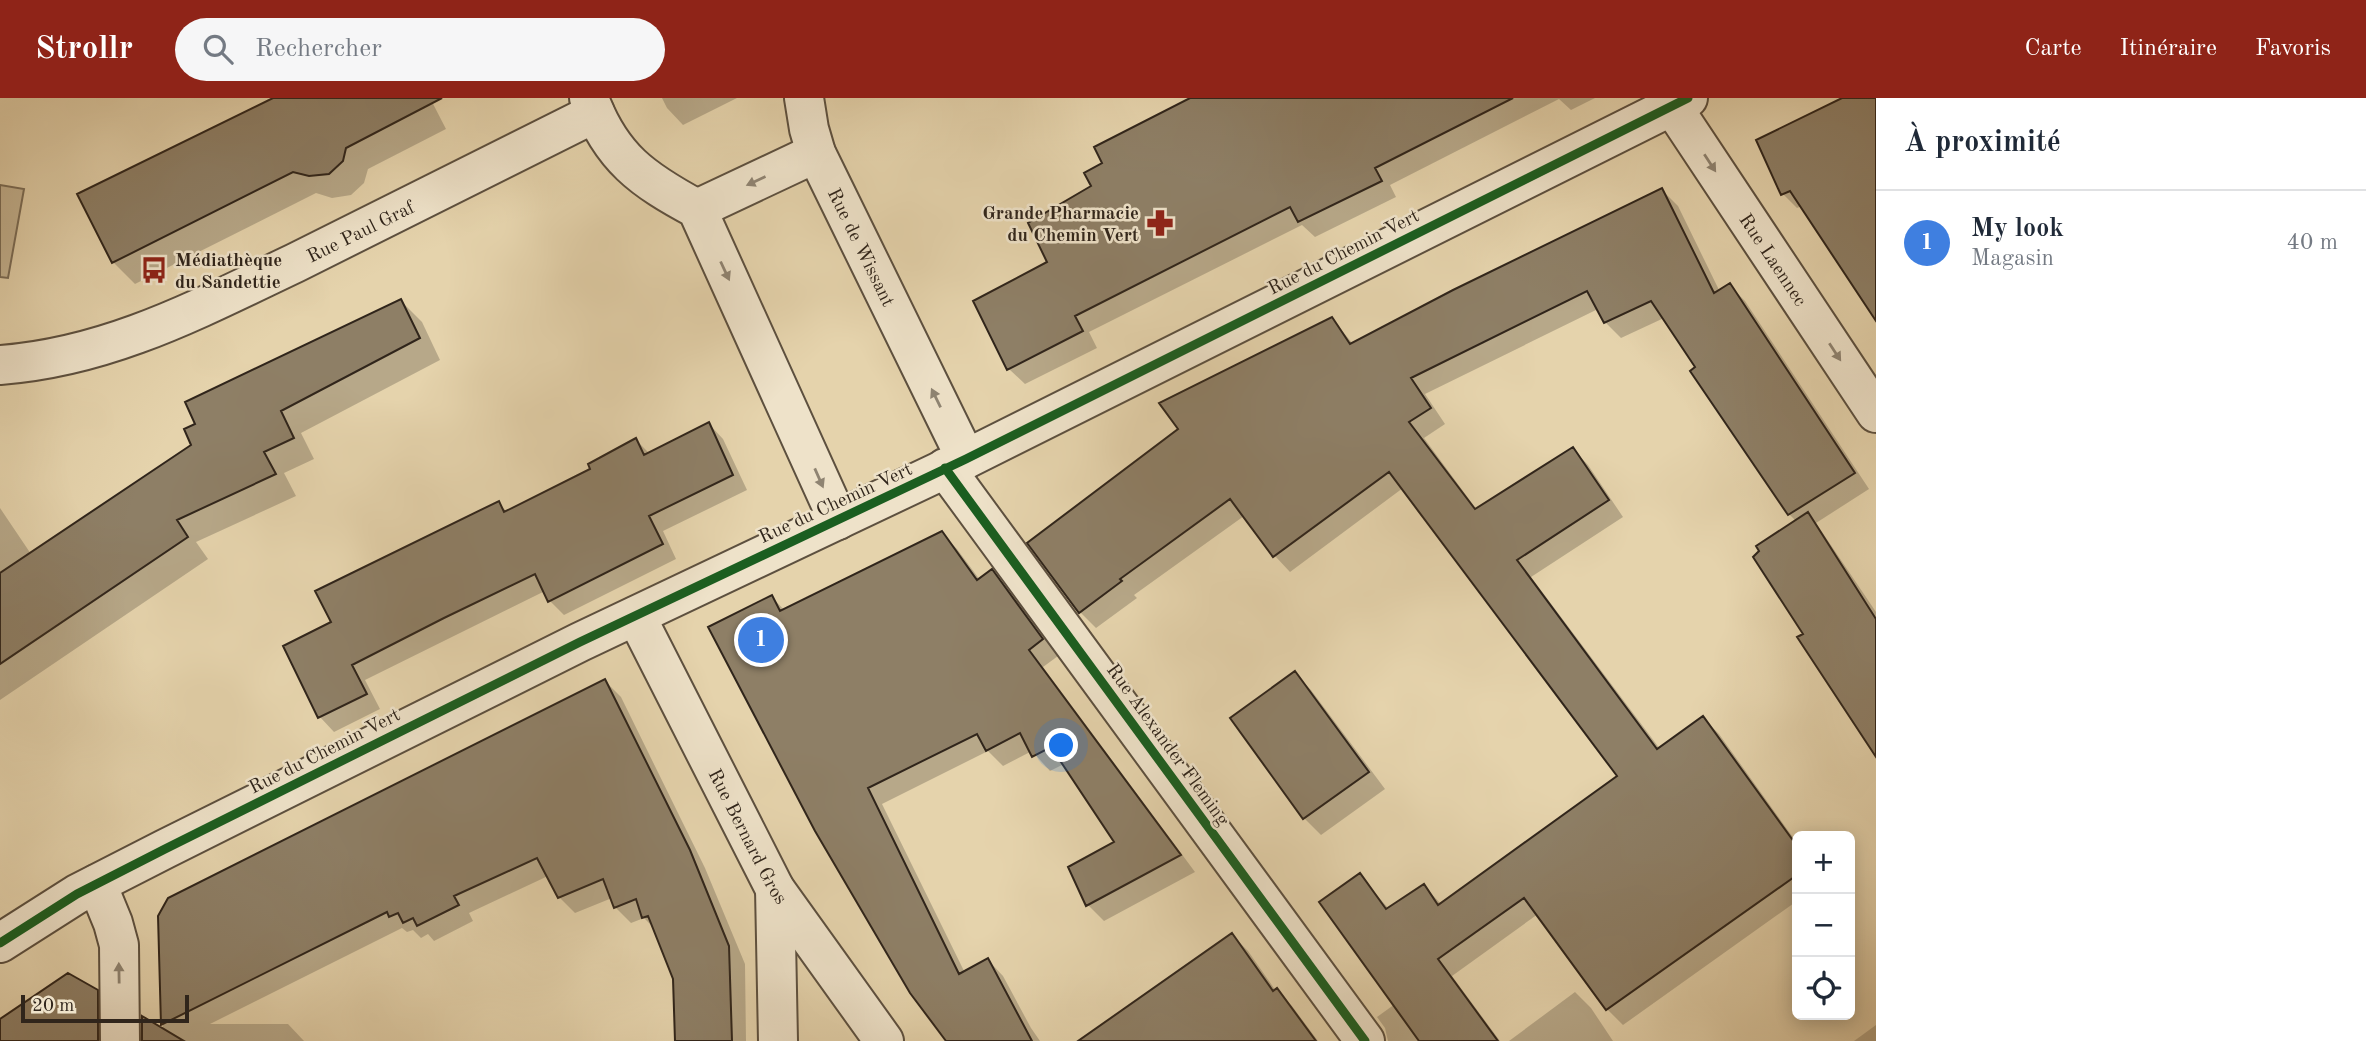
<!DOCTYPE html>
<html lang="fr">
<head>
<meta charset="utf-8">
<style>
  body { margin:0; font-family:"Old Standard TT",serif; background:#f6f6f7; color:#1f2937 }
  .controls { position:absolute; right:21px; bottom:21px; display:grid; overflow:hidden; border-radius:10px; box-shadow:0 4px 18px #0003 }
  .controls button { width:63px; height:63px; display:grid; place-items:center; padding:0; border:0; border-bottom:2px solid #e0e1e3; background:#fff; color:#1f2937; font:35px sans-serif }
  .scale { position:absolute; left:21px; bottom:18px; width:168px; box-sizing:border-box; padding-left:7px; border:4px solid #30251b; border-top:0; font-size:19px; line-height:24px; white-space:nowrap; color:#30251b; -webkit-text-stroke:5px #eee2c9; paint-order:stroke }
  .you { position:absolute; left:1062px; top:648px; width:24px; height:24px; margin:-18px; border:5px solid #fff; border-radius:50%; background:#1a73e8; box-shadow:0 0 0 10px #1a73e833 }
  .badge { display:grid; place-items:center; width:46px; height:46px; border-radius:50%; background:#8f2418; color:#fff; font-size:23px; font-weight:700 }
  .pin { position:absolute; translate:-50% -50%; border:4px solid #fff; box-shadow:0 2px 7px #0006 }
  .list { margin:0; padding:0; list-style:none }
  h2 { display:flex; justify-content:space-between; align-items:center; height:91px; margin:0; padding:0 28px; font-size:30px }
  h2 small { font-size:23px; font-weight:400; color:#747a83 }
  .list li { display:grid; grid-template-columns:46px 1fr auto; gap:21px; align-items:center; box-sizing:border-box; height:105px; padding:0 28px; border-top:2px solid #e0e1e3 }
  .list b { display:block; font-size:26px; white-space:nowrap }
  .list p { margin:0; font-size:23px; white-space:nowrap; color:#747a83 }
  .list em { font-size:23px; font-style:normal; color:#747a83 }
  .icon { flex:none; width:38px; height:38px; fill:none; stroke:currentColor; stroke-width:2; stroke-linecap:round; stroke-linejoin:round }
  .map { position:relative; flex:none; width:1876px; height:943px; overflow:hidden }
  header { display:flex; align-items:center; gap:42px; box-sizing:border-box; height:98px; padding:0 35px; background:#8f2418; color:#fff }
  header strong { font-size:33px }
  nav { display:flex; gap:38px; margin-inline-start:auto; font-size:24px }
  .search { width:490px; height:63px; background:#f6f6f7; display:flex; align-items:center; gap:18px; box-sizing:border-box; padding:0 24px; border-radius:38px; color:#747a83; font-size:26px }
  main { display:flex }
  aside { flex:1; background:#fff }
  .map>svg:first-child { display:block }
  .green { fill:#c6b593; stroke:#7b6d57; stroke-width:2 }
  .shadow { fill:#0003 }
  .building { fill:#8e7f66; stroke:#30251b; stroke-width:2 }
  .lines { fill:none; stroke-linecap:round; stroke-linejoin:round }
  .minor-casing { stroke:#5d503f; stroke-width:42 }
  .minor { stroke:#eee2c9; stroke-width:38 }
  .cycleway-casing { stroke:#eee2c9; stroke-width:13 }
  .cycleway { stroke:#1b5e20; stroke-width:9 }
  .oneway { fill:#8f8472 }
  .labels { text-anchor:middle; stroke-width:5; stroke-linejoin:round; paint-order:stroke }
  .poi-label { font-size:19px; font-weight:bold; fill:#30251b; stroke:#eee2c9; text-anchor:end }
  .street-label { font-size:19px; fill:#30251b; stroke:#eee2c9 }
</style>
</head>
<body>
<header>
<strong>Strollr</strong>
<div class="search"><svg class="icon" aria-label="search" viewBox="0 0 24 24"><circle cx="10" cy="10" r="6"/><path d="M15 15l6 6"/></svg>Rechercher</div>
<nav><a>Carte</a><a>Itinéraire</a><a>Favoris</a></nav>
</header>
<main>
<div class="map">
<svg width="1876" height="943" viewBox="0 0 1876 943">
  <rect width="100%" height="100%" fill="#e5d3ac"/>
  <filter id="stains"><feTurbulence type="fractalNoise" baseFrequency=".00286" numOctaves="4"/><feColorMatrix values="0 0 0 0 .2 0 0 0 0 .09 0 0 0 0 .02 0 0 0 .5 -.17"/></filter>
  <radialGradient id="worn" r=".72"><stop offset=".6" stop-color="#630" stop-opacity="0"/><stop offset="1" stop-color="#630" stop-opacity=".3"/></radialGradient>
  <path class="green" d="M 0,87 L 24,91 L 8,180 L 0,179 Z"/>
  <path class="shadow" d="M 277,0 L 430,0 L 446,31 L 368,71 L 364,85 L 351,97 L 332,100 L 316,95 L 135,186 L 113,164 Z
    M 662,0 L 737,0 L 683,27 L 667,10 Z
    M 1194,0 L 1595,0 L 1571,12 L 1559,1 L 1390,87 L 1396,99 L 1315,139 L 1302,127 L 1089,234 L 1097,250 L 1025,286 L 1009,271 L 1050,165 L 1105,66 Z
    M 1846,0 L 1876,0 L 1876,221 L 1802,108 L 1797,110 L 1783,96 Z
    M 1662,92 L 1678,108 L 1720,194 L 1729,187 L 1745,203 L 1869,391 L 1816,425 L 1876,514 L 1876,645 L 1805,536 L 1796,423 L 1789,416 L 1664,220 L 1621,240 L 1605,224 L 1598,211 L 1425,296 L 1445,326 L 1424,340 L 1477,412 L 1573,351 L 1588,367 L 1623,419 L 1531,479 L 1660,651 L 1703,620 L 1719,636 L 1797,745 L 1797,803 L 1623,927 L 1607,911 L 1538,816 L 1452,878 L 1500,943 L 1388,943 L 1385,930 L 1377,919 L 1395,906 L 1360,778 L 1389,811 L 1424,788 L 1442,807 L 1620,679 L 1403,390 L 1290,474 L 1275,458 L 1244,418 L 1134,497 L 1137,500 L 1096,530 L 1080,514 L 1029,445 L 1332,221 L 1354,247 Z
    M 401,203 L 422,224 L 440,262 L 301,335 L 314,361 L 284,375 L 296,398 L 196,444 L 208,461 L 0,602 L 0,410 L 31,456 L 194,347 Z
    M 709,326 L 723,341 L 747,392 L 663,433 L 676,461 L 564,517 L 550,503 L 545,493 L 365,582 L 380,611 L 334,634 L 320,619 L 285,549 L 334,525 L 499,405 L 507,414 L 592,372 L 636,342 L 650,356 Z
    M 941,435 L 957,451 L 980,482 L 992,473 L 1007,489 L 1058,558 L 1043,569 L 1195,774 L 1104,823 L 1088,807 L 1116,745 L 1064,666 L 1050,673 L 1032,653 L 1003,668 L 988,653 L 882,706 L 965,875 L 988,862 L 1003,878 L 1031,930 L 1040,943 L 948,943 L 772,499 L 785,513 Z
    M 1294,575 L 1311,592 L 1385,691 L 1321,737 L 1304,720 Z
    M 605,583 L 621,599 L 705,770 L 745,866 L 746,943 L 677,943 L 675,880 L 654,830 L 644,820 L 631,825 L 615,809 L 612,800 L 575,815 L 559,799 L 548,778 L 469,815 L 473,823 L 434,843 L 428,836 L 421,840 L 413,832 L 407,834 L 402,830 L 210,926 L 288,926 L 304,943 L 144,943 L 163,932 L 160,819 Z
    M 1232,837 L 1248,853 L 1276,893 L 1292,908 L 1318,943 L 1080,943 Z
    M 97,894 L 113,910 L 113,943 L 0,943 L 0,923 Z
    M 1575,894 L 1591,910 L 1613,943 L 1509,943 Z
    M 1876,927 L 1876,943 L 1854,943 Z"/>
  <path class="building" d="M 273,0 L 442,0 L 346,50 L 343,63 L 329,76 L 309,78 L 293,74 L 112,165 L 77,96 Z
    M 1190,0 L 1513,0 L 1375,70 L 1382,83 L 1298,124 L 1290,109 L 1075,218 L 1083,233 L 1007,272 L 973,203 L 1047,164 L 1028,125 L 1091,88 L 1084,75 L 1102,65 L 1094,49 Z
    M 1842,0 L 1876,0 L 1876,223 L 1790,93 L 1781,97 L 1756,42 Z
    M 1662,90 L 1714,195 L 1730,185 L 1855,375 L 1788,417 L 1690,273 L 1695,269 L 1651,203 L 1604,225 L 1587,193 L 1411,280 L 1431,310 L 1409,324 L 1475,411 L 1573,349 L 1609,402 L 1517,462 L 1657,651 L 1703,618 L 1797,748 L 1797,777 L 1606,912 L 1524,800 L 1438,861 L 1498,943 L 1419,943 L 1319,804 L 1360,775 L 1386,811 L 1424,786 L 1438,807 L 1617,678 L 1389,374 L 1273,459 L 1230,401 L 1120,481 L 1122,483 L 1079,515 L 1027,445 L 1178,331 L 1159,305 L 1332,219 L 1350,246 L 1453,192 Z
    M 401,201 L 420,240 L 281,313 L 294,340 L 264,354 L 276,376 L 177,422 L 188,439 L 0,566 L 0,475 L 191,347 L 184,331 L 195,326 L 185,304 Z
    M 709,324 L 733,377 L 649,418 L 663,446 L 548,504 L 535,476 L 444,520 L 352,567 L 367,596 L 318,620 L 283,548 L 331,524 L 315,493 L 499,403 L 504,414 L 590,371 L 588,366 L 636,340 L 644,357 Z
    M 1808,414 L 1876,521 L 1876,659 L 1797,539 L 1803,536 L 1753,459 L 1759,453 L 1756,448 Z
    M 942,433 L 977,482 L 992,471 L 1043,541 L 1029,552 L 1181,757 L 1086,808 L 1068,769 L 1114,744 L 1051,649 L 1032,659 L 1020,635 L 986,653 L 977,636 L 868,690 L 959,876 L 988,860 L 1032,943 L 946,943 L 910,895 L 815,733 L 708,529 L 772,497 L 780,513 Z
    M 1295,573 L 1369,674 L 1303,721 L 1230,620 Z
    M 605,581 L 690,752 L 729,848 L 732,943 L 675,943 L 673,881 L 648,818 L 642,820 L 636,801 L 614,810 L 603,781 L 558,800 L 537,760 L 454,798 L 459,807 L 417,828 L 413,820 L 403,825 L 398,815 L 389,819 L 387,814 L 161,927 L 158,818 L 168,800 Z
    M 1232,835 L 1273,893 L 1277,890 L 1316,943 L 1078,943 Z
    M 68,875 L 98,892 L 98,943 L 0,943 L 0,921 Z
    M 142,918 L 184,943 L 142,943 Z"/>
  <g class="lines">
    <defs>
      <g id="minor">
        <path d="M 589,0 C 611,60 643,82 697,111 L 838,422"/>
        <path id="s1" d="M 804,0 L 809,31 L 816,55 L 966,361"/>
        <path id="s2" d="M 1672,8 L 1876,315"/>
        <path d="M 697,111 L 816,55"/>
        <path id="s3" d="M 0,267 C 109,259 198,211 295,165 C 395,116 495,66 595,15"/>
        <path d="M 945,370 L 1365,943"/>
        <path id="s4" d="M 636,518 L 775,791 L 884,943"/>
        <path d="M 97,786 L 113,825 L 119,847 L 120,943"/>
        <path d="M 775,791 L 778,943"/>
        <path d="M 0,845 L 77,796 L 165,751 L 580,544 L 966,361 L 1688,0"/>
      </g>
    </defs>
    <use href="#minor" class="minor-casing"/>
    <use href="#minor" class="minor"/>
    <defs>
      <path id="cycleway" d="M 945,370 L 1365,943
        M 0,845 L 77,796 L 165,751 L 580,544 L 966,361 L 1688,0"/>
    </defs>
    <use href="#cycleway" class="cycleway-casing"/>
    <use href="#cycleway" class="cycleway"/>
  </g>
  <defs><path id="oneway-solid" d="M-6-.8H1V-3.2L6.5 0L1 3.2V.8H-6Z" transform="scale(1.75)"/></defs>
  <g class="oneway">
    <use href="#oneway-solid" transform="translate(1710 65) rotate(57)"/>
    <use href="#oneway-solid" transform="translate(756 83) rotate(155)"/>
    <use href="#oneway-solid" transform="translate(725 173) rotate(65)"/>
    <use href="#oneway-solid" transform="translate(1835 254) rotate(57)"/>
    <use href="#oneway-solid" transform="translate(936 300) rotate(-116)"/>
    <use href="#oneway-solid" transform="translate(819 380) rotate(66)"/>
    <use href="#oneway-solid" transform="translate(119 875) rotate(-91)"/>
  </g>
  <defs>
    <symbol id="pharmacy-bare" viewBox="-9 -9 18 18"><path d="M-2-6h4v4h4v4h-4v4h-4v-4h-4v-4h4Z" fill="#8f2418" stroke="#eee2c9" stroke-width="2.5" paint-order="stroke"/></symbol>
    <symbol id="bus-bare" viewBox="-9 -9 18 18"><path d="M-5-6H5V4H4V6H2V4H-2V6H-4V4H-5ZM-3.5-4V0h7V-4ZM-3.5 1.2v1.5H-2V1.2ZM2 1.2v1.5H3.5V1.2Z" fill="#8f2418" stroke="#eee2c9" stroke-width="2.5" paint-order="stroke"/></symbol>
  </defs>
  <g fill-rule="evenodd">
    <use href="#pharmacy-bare" x="1141" y="106" width="38" height="38"/>
    <use href="#bus-bare" x="135" y="153" width="38" height="38"/>
  </g>
  <g class="labels">
    <g class="poi-label">
      <text x="1139" y="121">Grande Pharmacie<tspan x="1139" dy="22">du Chemin Vert</tspan></text>
      <text x="175" y="168" text-anchor="start">Médiathèque<tspan x="175" dy="22">du Sandettie</tspan></text>
    </g>
    <g class="street-label">
      <text dy="7" stroke="none"><textPath href="#s3" startOffset="387">Rue Paul Graf</textPath></text>
      <text dy="7" stroke="none"><textPath href="#s1" startOffset="161">Rue de Wissant</textPath></text>
      <text transform="translate(1343 153) rotate(-27)" y="7">Rue du Chemin Vert</text>
      <text dy="7" stroke="none"><textPath href="#s2" startOffset="184">Rue Laennec</textPath></text>
      <text transform="translate(835 404) rotate(-25)" y="7">Rue du Chemin Vert</text>
      <text transform="translate(1169 646) rotate(54)" y="7">Rue Alexander Fleming</text>
      <text transform="translate(324 652) rotate(-27)" y="7">Rue du Chemin Vert</text>
      <text dy="7" stroke="none"><textPath href="#s4" startOffset="247">Rue Bernard Gros</textPath></text>
    </g>
  </g>
  <rect width="100%" height="100%" filter="url(#stains)"/>
  <rect width="100%" height="100%" fill="url(#worn)"/>
</svg>
<div class="controls">
<button>+</button>
<button>−</button>
<button><svg class="icon" aria-label="locate" viewBox="0 0 24 24"><circle cx="12" cy="12" r="6"/><path d="M12 2v4M12 18v4M2 12h4M18 12h4"/></svg></button>
</div>
<div class="scale">20 m</div>
<div class="you"></div>
<div class="pin badge" style="left:761px;top:542px;background:#3f7fe0">1</div>
</div>
<aside>
<h2>À proximité<small></small></h2>
<ul class="list">
<li><span class="badge" style="background:#3f7fe0">1</span><div><b>My look</b><p>Magasin</p></div><em>40 m</em></li>
</ul>
</aside>
</main>
</body>
</html>
